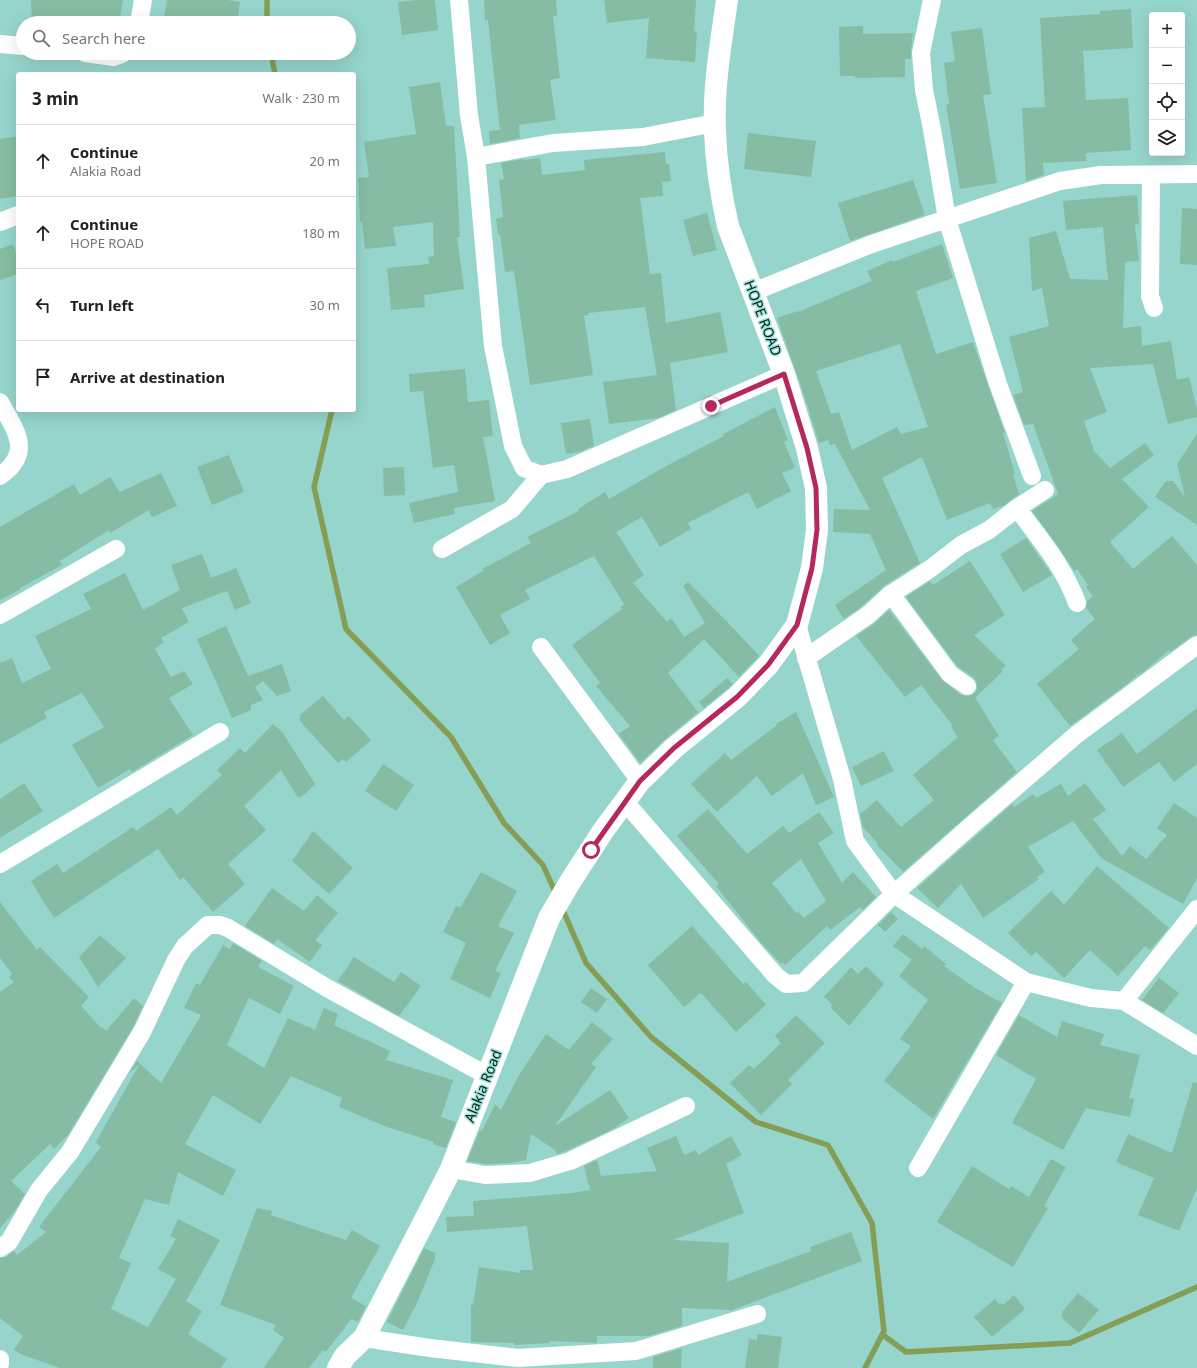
<!DOCTYPE html>
<html lang="en">
<head>
<meta charset="utf-8">
<style>
  body { margin:0; font-family:"Noto Sans",sans-serif; background:#f6f6f6; color:#202124 }
  .controls { position:absolute; right:12px; top:12px; display:grid; overflow:hidden; border-radius:4px; box-shadow:0 4px 16px #0002 }
  .controls button { width:36px; height:36px; display:grid; place-items:center; padding:0; border:0; border-bottom:1px solid #e0e0e0; background:#fff; color:#202124; font:20px sans-serif }
  .stop { position:absolute; width:12px; height:12px; margin:-9px; border:3px solid #b5285c; border-radius:50%; background:#fff }
  .stop.end { background:#b5285c; border-color:#fff; box-shadow:0 1px 4px #0008 }
  .list { margin:0; padding:0; list-style:none }
  h2 { display:flex; justify-content:space-between; align-items:center; height:52px; margin:0; padding:0 16px; font-size:17px }
  h2 small { font-size:13px; font-weight:400; color:#757577 }
  .list li { display:grid; grid-template-columns:26px 1fr auto; gap:12px; align-items:center; box-sizing:border-box; height:72px; padding:0 16px; border-top:1px solid #e0e0e0 }
  .list b { display:block; font-size:15px; white-space:nowrap }
  .list p { margin:0; font-size:13px; white-space:nowrap; color:#757577 }
  .list em { font-size:13px; font-style:normal; color:#757577 }
  .icon { flex:none; width:22px; height:22px; fill:none; stroke:currentColor; stroke-width:2; stroke-linecap:round; stroke-linejoin:round }
  .map { position:relative; flex:none; width:1197px; height:1368px; overflow:hidden }
  .search { position:absolute; background:#fff; box-shadow:0 4px 16px #0002; left:16px; top:16px; width:340px; height:44px; display:flex; align-items:center; gap:10px; box-sizing:border-box; padding:0 14px; border-radius:22px; color:#757577; font-size:15px }
  .panel { position:absolute; background:#fff; box-shadow:0 4px 16px #0002; left:16px; top:72px; width:340px; height:340px; border-radius:4px }
  .map>svg:first-child { display:block }
  .lines { fill:none; stroke-linecap:round; stroke-linejoin:round }
  .stream { stroke:#859d54; stroke-width:5.5 }
  .building { fill:#86bca3; fill-rule:evenodd }
  .minor { stroke:#fff; stroke-width:18 }
  .tertiary { stroke:#fff; stroke-width:22 }
  .route { stroke:#b5285c; stroke-width:5 }
  .labels { text-anchor:middle; stroke-width:3; stroke-linejoin:round; paint-order:stroke }
  .street-label { font-size:14px; fill:#041f1c; stroke:#a1e3d9 }
</style>
</head>
<body>
<div class="map">
<svg width="1197" height="1368" viewBox="0 0 1197 1368">
  <rect width="100%" height="100%" fill="#95d5cc"/>
  <g class="lines">
    <path class="stream" d="M 267,23 L 267,0
      M 271,53 L 275,74
      M 332,410 L 314,487 L 346,629 L 451,737 L 504,823 L 543,865 L 556,894
      M 562,908 L 586,963 L 651,1037 L 756,1122 L 828,1145 L 872,1223 L 884,1331 L 865,1368
      M 883,1335 L 906,1352 L 1070,1343 L 1197,1287"/>
  </g>
  <path class="building" d="M 31,0 L 123,0 L 119,23 L 32,23 Z
    M 167,0 L 228,0 L 240,2 L 237,23 L 163,23 Z
    M 418,0 L 435,0 L 438,30 L 402,35 L 398,2 Z
    M 484,0 L 556,0 L 557,16 L 553,16 L 560,78 L 550,80 L 556,120 L 519,125 L 520,138 L 490,144 L 489,131 L 500,130 L 488,20 L 485,21 Z
    M 604,0 L 696,0 L 694,31 L 697,32 L 695,62 L 646,58 L 649,18 L 607,23 Z
    M 1131,9 L 1133,48 L 1083,51 L 1086,100 L 1128,98 L 1131,150 L 1086,153 L 1086,161 L 1043,163 L 1044,175 L 1026,181 L 1022,108 L 1045,107 L 1040,18 L 1100,14 L 1100,11 Z
    M 863,26 L 863,34 L 913,33 L 911,51 L 911,59 L 905,59 L 905,77 L 855,78 L 855,76 L 840,76 L 839,27 Z
    M 982,28 L 991,94 L 983,95 L 997,183 L 960,189 L 946,105 L 949,104 L 944,63 L 955,61 L 951,32 Z
    M 440,82 L 446,126 L 454,126 L 460,237 L 457,237 L 464,289 L 424,295 L 425,307 L 391,310 L 387,268 L 429,264 L 428,257 L 434,256 L 433,222 L 393,227 L 396,246 L 365,249 L 362,222 L 360,222 L 358,178 L 369,177 L 364,142 L 416,134 L 409,87 Z
    M 748,133 L 816,141 L 811,177 L 744,169 Z
    M 18,136 L 18,196 L 0,199 L 0,139 Z
    M 665,152 L 666,164 L 669,164 L 671,181 L 662,182 L 663,196 L 640,198 L 650,274 L 661,273 L 666,323 L 720,312 L 728,352 L 670,363 L 676,410 L 658,418 L 609,424 L 603,382 L 657,375 L 645,307 L 588,313 L 589,315 L 584,316 L 593,375 L 530,385 L 514,271 L 505,272 L 500,234 L 498,235 L 496,219 L 503,217 L 499,180 L 504,179 L 501,163 L 523,159 L 523,160 L 540,158 L 542,175 L 585,170 L 584,160 Z
    M 913,180 L 925,215 L 850,241 L 838,203 Z
    M 1137,195 L 1139,224 L 1135,225 L 1139,261 L 1125,262 L 1123,328 L 1141,326 L 1142,346 L 1171,341 L 1177,380 L 1189,377 L 1197,409 L 1197,417 L 1168,424 L 1153,364 L 1090,368 L 1107,412 L 1084,421 L 1094,451 L 1110,468 L 1145,443 L 1154,455 L 1122,479 L 1149,507 L 1110,542 L 1133,569 L 1172,536 L 1197,565 L 1197,635 L 1191,637 L 1170,652 L 1169,650 L 1141,674 L 1140,673 L 1127,684 L 1070,726 L 1037,684 L 1079,649 L 1071,640 L 1095,619 L 1086,608 L 1087,601 L 1093,596 L 1086,587 L 1088,585 L 1077,569 L 1074,571 L 1059,548 L 1032,511 L 1058,494 L 1033,424 L 1024,425 L 1013,395 L 1023,392 L 1009,337 L 1049,326 L 1042,288 L 1032,291 L 1029,238 L 1056,231 L 1070,279 L 1108,280 L 1103,227 L 1066,230 L 1063,201 Z
    M 1182,208 L 1197,209 L 1197,265 L 1180,264 Z
    M 707,213 L 717,250 L 693,256 L 683,220 Z
    M 13,244 L 18,259 L 18,274 L 0,280 L 0,249 Z
    M 942,244 L 953,278 L 916,291 L 936,354 L 973,342 L 1005,433 L 1003,433 L 1015,474 L 1013,475 L 1019,494 L 1003,506 L 993,509 L 990,503 L 947,520 L 922,457 L 882,478 L 920,563 L 885,585 L 861,607 L 844,619 L 835,605 L 886,570 L 870,534 L 833,532 L 834,509 L 870,510 L 835,444 L 830,445 L 828,440 L 819,443 L 805,398 L 777,318 L 798,311 L 798,312 L 872,281 L 867,271 L 892,260 L 893,262 ZM 900,344 L 928,427 L 901,434 L 897,427 L 852,450 L 839,412 L 831,414 L 816,371 Z
    M 465,369 L 468,402 L 489,400 L 493,436 L 483,437 L 495,501 L 454,508 L 455,514 L 414,523 L 409,503 L 458,492 L 454,465 L 433,468 L 423,391 L 410,392 L 409,374 Z
    M 775,407 L 788,440 L 784,442 L 795,468 L 782,473 L 791,491 L 757,509 L 748,492 L 688,523 L 691,529 L 660,547 L 642,517 L 616,532 L 644,575 L 633,583 L 667,622 L 671,618 L 684,637 L 705,623 L 683,586 L 688,582 L 734,629 L 759,656 L 739,677 L 704,639 L 668,673 L 698,712 L 669,736 L 640,763 L 619,734 L 630,726 L 596,686 L 600,683 L 572,645 L 622,609 L 620,607 L 624,604 L 594,556 L 525,590 L 530,599 L 500,615 L 510,633 L 490,645 L 456,587 L 483,571 L 482,569 L 531,543 L 527,537 L 579,511 L 578,509 L 605,492 L 609,499 L 668,465 L 724,436 L 723,434 Z
    M 590,419 L 594,446 L 579,452 L 566,454 L 561,423 Z
    M 1197,434 L 1197,525 L 1155,497 L 1166,481 L 1173,481 L 1185,497 L 1177,464 Z
    M 229,455 L 244,492 L 212,505 L 197,467 Z
    M 404,467 L 405,495 L 384,496 L 383,468 Z
    M 161,473 L 177,506 L 152,517 L 149,510 L 110,533 L 109,530 L 60,561 L 62,565 L 20,588 L 21,589 L 0,600 L 0,527 L 74,484 L 80,495 L 110,477 L 120,492 Z
    M 1026,538 L 1052,575 L 1023,592 L 1000,554 Z
    M 202,554 L 211,578 L 236,568 L 251,603 L 235,610 L 227,591 L 182,608 L 189,622 L 161,638 L 164,642 L 155,649 L 171,677 L 184,671 L 193,684 L 169,698 L 193,735 L 132,772 L 130,769 L 98,788 L 72,745 L 104,727 L 82,693 L 44,712 L 47,718 L 0,744 L 0,663 L 12,658 L 22,683 L 51,669 L 35,636 L 91,609 L 83,594 L 125,573 L 143,610 L 180,590 L 171,565 Z
    M 970,561 L 1005,615 L 974,635 L 1006,666 L 1001,669 L 1003,671 L 975,698 L 999,736 L 993,740 L 1017,772 L 903,872 L 877,845 L 878,844 L 863,827 L 860,814 L 877,800 L 901,827 L 934,800 L 913,775 L 958,737 L 951,727 L 953,726 L 921,685 L 905,697 L 856,636 L 874,624 L 889,610 L 942,680 L 961,695 L 966,696 L 972,695 L 976,692 L 977,687 L 976,681 L 973,677 L 957,666 L 906,597 L 930,581 L 933,585 Z
    M 226,626 L 248,676 L 282,664 L 291,691 L 277,696 L 263,681 L 255,687 L 263,700 L 251,705 L 251,710 L 232,718 L 197,639 Z
    M 727,678 L 733,684 L 704,708 L 699,702 Z
    M 323,696 L 344,720 L 349,716 L 371,740 L 346,762 L 343,759 L 338,763 L 300,721 L 300,715 Z
    M 1197,708 L 1197,764 L 1174,782 L 1159,762 L 1123,787 L 1097,750 L 1122,733 L 1137,754 Z
    M 796,712 L 834,797 L 816,805 L 803,773 L 772,796 L 757,776 L 717,812 L 691,784 L 725,753 L 731,760 L 777,725 L 776,724 Z
    M 273,724 L 283,733 L 315,784 L 305,794 L 298,798 L 281,770 L 244,806 L 266,830 L 228,864 L 245,884 L 213,912 L 183,877 L 180,880 L 158,849 L 54,918 L 31,881 L 57,864 L 63,873 L 133,827 L 136,831 L 171,807 L 177,815 L 222,775 L 217,770 L 240,748 L 245,753 Z
    M 884,751 L 894,771 L 861,786 L 852,767 Z
    M 383,764 L 414,785 L 396,811 L 365,791 Z
    M 24,783 L 43,811 L 0,838 L 0,799 Z
    M 1085,783 L 1106,810 L 1093,819 L 1122,856 L 1130,846 L 1146,859 L 1167,835 L 1157,828 L 1174,803 L 1197,818 L 1197,878 L 1183,904 L 1101,858 L 1073,821 L 1028,847 L 1045,872 L 1037,877 L 1039,879 L 983,918 L 961,884 L 938,908 L 917,888 L 1012,804 L 1014,807 L 1033,794 L 1036,798 L 1061,784 L 1068,796 Z
    M 708,809 L 747,854 L 783,826 L 789,833 L 819,812 L 834,833 L 818,843 L 842,883 L 853,872 L 876,897 L 863,910 L 860,907 L 830,930 L 827,926 L 785,965 L 782,962 L 781,964 L 763,945 L 716,886 L 719,884 L 677,836 ZM 801,859 L 826,901 L 804,918 L 798,912 L 796,913 L 772,883 Z
    M 313,831 L 353,868 L 329,894 L 292,861 Z
    M 1097,866 L 1169,928 L 1150,950 L 1145,946 L 1118,976 L 1090,950 L 1064,978 L 1036,952 L 1031,956 L 1008,933 L 1051,891 L 1064,905 Z
    M 481,872 L 517,891 L 498,926 L 514,933 L 495,971 L 501,973 L 490,998 L 450,979 L 466,943 L 443,932 L 456,906 L 460,908 Z
    M 272,888 L 304,911 L 317,895 L 338,913 L 315,940 L 322,945 L 310,962 L 277,939 L 274,944 L 245,926 Z
    M 0,902 L 37,950 L 40,947 L 89,997 L 81,1006 L 101,1028 L 102,1027 L 106,1031 L 134,998 L 143,1006 L 133,1027 L 68,1135 L 54,1149 L 50,1144 L 11,1181 L 25,1194 L 14,1212 L 0,1228 L 0,992 L 14,982 L 9,977 L 12,974 L 0,958 Z
    M 891,912 L 898,919 L 885,932 L 878,925 Z
    M 692,926 L 743,984 L 746,982 L 766,1005 L 736,1032 L 701,993 L 684,1007 L 648,965 Z
    M 903,934 L 922,949 L 924,946 L 946,964 L 944,966 L 975,988 L 1002,1003 L 933,1119 L 884,1081 L 911,1046 L 900,1039 L 928,1000 L 899,976 L 912,960 L 893,946 Z
    M 100,935 L 126,958 L 98,987 L 79,957 Z
    M 233,943 L 262,961 L 258,965 L 260,967 L 260,968 L 294,986 L 280,1014 L 249,998 L 227,1045 L 264,1068 L 288,1018 L 315,1030 L 324,1008 L 338,1014 L 334,1025 L 390,1051 L 386,1060 L 453,1080 L 441,1117 L 456,1122 L 446,1148 L 433,1144 L 434,1142 L 387,1127 L 339,1107 L 342,1098 L 291,1076 L 260,1124 L 213,1095 L 185,1144 L 236,1170 L 223,1196 L 178,1172 L 169,1205 L 145,1199 L 119,1258 L 131,1263 L 111,1309 L 148,1327 L 176,1279 L 158,1269 L 176,1239 L 170,1236 L 178,1219 L 220,1240 L 186,1301 L 202,1311 L 188,1334 L 227,1359 L 221,1368 L 60,1368 L 23,1355 L 14,1350 L 23,1336 L 0,1318 L 0,1258 L 6,1257 L 14,1251 L 17,1255 L 46,1232 L 39,1227 L 101,1147 L 96,1142 L 140,1063 L 129,1074 L 137,1061 L 161,1083 L 201,1015 L 184,1008 L 196,983 L 200,985 L 223,945 L 230,949 Z
    M 354,957 L 394,982 L 401,972 L 421,986 L 399,1016 L 338,981 Z
    M 866,966 L 884,984 L 849,1026 L 831,1008 L 832,1004 L 824,997 L 851,967 L 858,974 Z
    M 1159,978 L 1179,993 L 1163,1013 L 1142,1000 Z
    M 591,988 L 607,999 L 597,1013 L 581,1002 Z
    M 796,1015 L 825,1043 L 788,1080 L 792,1084 L 761,1115 L 730,1083 L 749,1065 L 754,1069 L 781,1043 L 775,1036 Z
    M 1019,1015 L 1057,1037 L 1062,1021 L 1104,1034 L 1100,1045 L 1140,1055 L 1129,1098 L 1134,1099 L 1130,1117 L 1086,1108 L 1063,1150 L 1012,1123 L 1036,1079 L 996,1055 Z
    M 592,1022 L 613,1039 L 591,1064 L 596,1067 L 555,1126 L 610,1090 L 629,1118 L 613,1129 L 566,1151 L 557,1154 L 555,1150 L 531,1134 L 526,1160 L 510,1163 L 486,1164 L 467,1161 L 480,1130 L 482,1131 L 495,1104 L 501,1110 L 519,1075 L 546,1034 L 569,1050 Z
    M 1193,1082 L 1197,1083 L 1197,1188 L 1179,1231 L 1138,1215 L 1154,1178 L 1116,1162 L 1128,1134 L 1172,1153 Z
    M 676,1136 L 684,1155 L 696,1150 L 698,1155 L 731,1136 L 742,1155 L 726,1164 L 744,1213 L 673,1240 L 729,1243 L 727,1282 L 811,1251 L 810,1247 L 851,1232 L 862,1261 L 732,1310 L 682,1308 L 682,1326 L 649,1336 L 597,1336 L 597,1343 L 550,1341 L 550,1343 L 515,1345 L 514,1343 L 471,1342 L 471,1305 L 473,1305 L 479,1267 L 520,1273 L 520,1270 L 533,1270 L 527,1226 L 447,1232 L 446,1217 L 474,1216 L 473,1201 L 572,1193 L 590,1190 L 584,1166 L 597,1160 L 601,1176 L 657,1171 L 647,1148 Z
    M 1051,1159 L 1066,1167 L 1044,1206 L 1048,1208 L 1013,1267 L 937,1222 L 972,1166 L 1009,1189 L 1011,1186 L 1029,1197 Z
    M 257,1208 L 272,1211 L 271,1215 L 346,1240 L 352,1230 L 380,1246 L 351,1298 L 366,1306 L 358,1322 L 351,1319 L 326,1352 L 323,1350 L 309,1368 L 264,1368 L 284,1338 L 273,1330 L 276,1325 L 220,1305 Z
    M 424,1248 L 435,1253 L 435,1259 L 415,1308 L 414,1308 L 403,1330 L 387,1322 Z
    M 1078,1293 L 1099,1310 L 1079,1333 L 1062,1318 L 1062,1312 Z
    M 1014,1295 L 1025,1309 L 992,1337 L 974,1317 L 995,1299 L 999,1304 L 1001,1303 L 1003,1305 Z
    M 757,1334 L 782,1337 L 778,1368 L 745,1368 L 749,1339 L 757,1340 Z
    M 682,1348 L 681,1368 L 653,1368 L 653,1357 Z"/>
  <g class="lines">
    <path class="minor" d="M 459,0 L 469,115 L 476,157 L 493,346 L 513,446 L 524,468 L 541,475 L 567,469 L 784,374
      M 932,0 L 921,53 L 924,90 L 932,129 L 947,219 L 998,384 L 1032,476
      M 139,23 L 143,0
      M 0,44 L 23,46
      M 85,53 L 114,57 L 124,53
      M 476,157 L 553,143 L 643,137 L 715,123
      M 1151,175 L 1150,296 L 1154,308
      M 0,222 L 18,215
      M 753,292 L 869,245 L 1060,181 L 1101,175 L 1197,174
      M 0,402 C 15,430 34,452 0,476
      M 1017,508 C 1039,538 1065,568 1077,603
      M 442,549 L 512,509 L 541,475
      M 891,594 L 950,674 L 967,686
      M 0,615 L 116,549
      M 797,625 L 842,779 L 855,841 L 894,894 L 1026,982 L 1091,998 L 1124,1001 L 1197,1046
      M 541,647 L 640,781
      M 806,658 L 868,615 L 891,594 L 930,569 L 961,545 L 989,530 L 1017,508 L 1045,490
      M 625,802 L 775,975 L 786,984 L 803,983 L 894,894 L 973,824 L 1076,735 L 1197,645
      M 0,864 L 220,732
      M 1124,1001 L 1197,909
      M 918,1168 L 1026,982
      M 451,1169 L 485,1175 L 530,1173 L 570,1161 L 686,1106
      M 0,1248 L 9,1242 L 39,1190 L 70,1152 L 142,1032 L 176,960 L 185,946 L 208,925 L 220,925 L 228,928 L 327,988 L 488,1076
      M 364,1338 L 430,1348 L 518,1358 L 636,1351 L 757,1314
      M 0,1359 L 0,1364"/>
    <path class="tertiary" d="M 338,1368 L 345,1356 L 364,1338 L 426,1218 L 451,1169 L 549,918 L 570,882 L 603,831 L 640,781 L 674,748 L 737,697 L 768,665 L 797,625 L 812,568 L 817,530 L 816,488 L 807,448 L 784,374 L 728,226 C 721,195 716,163 715,131 C 713,87 721,43 727,0"/>
  </g>
  <g class="lines">
    <path class="route" d="M 591,850 L 640,781 L 674,748 L 737,697 L 768,665 L 797,625 L 812,568 L 817,530 L 816,488 L 807,448 L 784,374 L 711,406"/>
  </g>
  <g class="labels">
    <g class="street-label">
      <text transform="translate(763 318) rotate(69)" y="5">HOPE ROAD</text>
      <text transform="translate(483 1086) rotate(-68)" y="5">Alakia Road</text>
    </g>
  </g>
</svg>
<div class="controls">
<button>+</button>
<button>−</button>
<button><svg class="icon" aria-label="locate" viewBox="0 0 24 24"><circle cx="12" cy="12" r="6"/><path d="M12 2v4M12 18v4M2 12h4M18 12h4"/></svg></button>
<button><svg class="icon" aria-label="layers" viewBox="0 0 24 24"><path d="M12 4l9 5-9 5-9-5zM3 14l9 5 9-5"/></svg></button>
</div>
<div class="stop" style="left:591px;top:850px"></div>
<div class="stop end" style="left:711px;top:406px"></div>
<div class="search"><svg class="icon" aria-label="search" viewBox="0 0 24 24"><circle cx="10" cy="10" r="6"/><path d="M15 15l6 6"/></svg>Search here</div>
<section class="panel">
<h2>3 min<small>Walk · 230 m</small></h2>
<ul class="list">
<li><svg class="icon" aria-label="ahead" viewBox="0 0 24 24"><path d="M12 20V5M6 11l6-6 6 6"/></svg><div><b>Continue</b><p>Alakia Road</p></div><em>20 m</em></li>
<li><svg class="icon" aria-label="ahead" viewBox="0 0 24 24"><path d="M12 20V5M6 11l6-6 6 6"/></svg><div><b>Continue</b><p>HOPE ROAD</p></div><em>180 m</em></li>
<li><svg class="icon" aria-label="left" viewBox="0 0 24 24"><path d="M17 20v-9H6M10 6l-5 5 5 5"/></svg><div><b>Turn left</b></div><em>30 m</em></li>
<li><svg class="icon" aria-label="arrive" viewBox="0 0 24 24"><path d="M6 21V4h12l-3 4 3 4H6"/></svg><div><b>Arrive at destination</b></div></li>
</ul>
</section>
</div>
</body>
</html>
